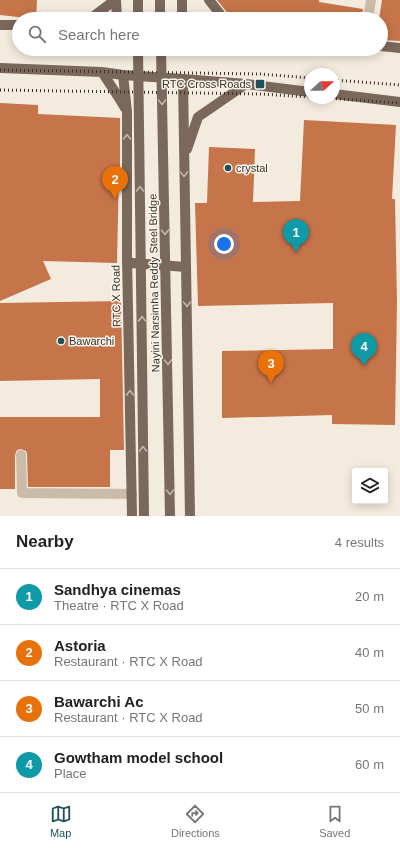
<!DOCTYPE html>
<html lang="en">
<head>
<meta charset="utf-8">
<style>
  body { margin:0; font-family:Arial,sans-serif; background:#f2f2f2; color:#222 }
  .controls { position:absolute; right:12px; bottom:12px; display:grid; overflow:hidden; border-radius:4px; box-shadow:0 2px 10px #0003 }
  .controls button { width:36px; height:36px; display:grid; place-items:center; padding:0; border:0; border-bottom:1px solid #e0e0e0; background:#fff; color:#222; font:20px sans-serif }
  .compass { position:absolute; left:304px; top:68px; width:36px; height:36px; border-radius:50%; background:#fff; box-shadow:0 2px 10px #0003; rotate:69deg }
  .you { position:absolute; left:224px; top:244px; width:14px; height:14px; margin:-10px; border:3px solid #fff; border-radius:50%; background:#1a73e8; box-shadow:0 0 0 6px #1a73e833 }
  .badge { display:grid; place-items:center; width:26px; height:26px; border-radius:50%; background:#1e505a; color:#fff; font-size:13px; font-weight:700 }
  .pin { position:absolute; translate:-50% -33px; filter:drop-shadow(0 1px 2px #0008) }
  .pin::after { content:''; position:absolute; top:21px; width:14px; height:12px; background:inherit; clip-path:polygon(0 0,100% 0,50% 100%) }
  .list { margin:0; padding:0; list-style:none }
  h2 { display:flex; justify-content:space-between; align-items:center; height:52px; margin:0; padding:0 16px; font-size:17px }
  h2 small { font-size:13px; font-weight:400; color:#767676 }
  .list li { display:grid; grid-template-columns:26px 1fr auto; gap:12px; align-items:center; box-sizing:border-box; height:56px; padding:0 16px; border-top:1px solid #e0e0e0 }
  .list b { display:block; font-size:15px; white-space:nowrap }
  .list p { margin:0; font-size:13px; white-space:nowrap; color:#767676 }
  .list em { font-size:13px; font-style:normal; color:#767676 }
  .icon { flex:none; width:22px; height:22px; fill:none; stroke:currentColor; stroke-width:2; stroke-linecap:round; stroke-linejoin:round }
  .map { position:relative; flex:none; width:400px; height:516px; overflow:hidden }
  .search { position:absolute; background:#fff; box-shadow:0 2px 10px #0003; left:12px; right:12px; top:12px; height:44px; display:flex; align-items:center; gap:10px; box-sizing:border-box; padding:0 14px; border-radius:22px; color:#767676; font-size:15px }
  .sheet { height:276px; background:#fff }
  nav { display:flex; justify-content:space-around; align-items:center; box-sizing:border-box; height:56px; border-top:1px solid #e0e0e0; background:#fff; font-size:11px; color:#767676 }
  nav a { display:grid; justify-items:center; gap:2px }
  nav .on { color:#1e505a }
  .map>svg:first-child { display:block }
  .building { fill:#c67449 }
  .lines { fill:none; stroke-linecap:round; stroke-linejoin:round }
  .service { stroke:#cbbcaa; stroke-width:10 }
  .minor { stroke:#cbbcaa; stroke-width:10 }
  .primary { stroke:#7a685a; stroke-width:10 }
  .rail { stroke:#383029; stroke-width:3; stroke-dasharray:1 3; stroke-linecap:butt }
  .primary-bridge { stroke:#7a685a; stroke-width:10 }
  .oneway { stroke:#c0b6aa }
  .poi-dot { fill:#1e505a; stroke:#faf5eb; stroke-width:1.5 }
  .labels { text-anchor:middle; stroke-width:3; stroke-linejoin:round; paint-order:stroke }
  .poi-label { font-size:11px; fill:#383029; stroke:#faf5eb; text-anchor:start }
  .street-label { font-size:11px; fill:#383029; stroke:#faf5eb }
</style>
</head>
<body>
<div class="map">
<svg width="400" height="516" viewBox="0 0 400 516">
  <rect width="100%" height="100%" fill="#f3ebde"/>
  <path class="building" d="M 0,0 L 37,0 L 36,19 L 0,15 Z
    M 217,0 L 319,0 L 319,2 L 363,9 L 362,19 L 234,19 L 230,16 Z
    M 382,0 L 400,0 L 400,41 L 381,40 L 381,19 L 379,19 Z
    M 0,103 L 38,105 L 38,114 L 120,118 L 120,171 L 119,171 L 117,263 L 43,261 L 51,279 L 0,301 Z
    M 304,120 L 396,125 L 392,199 L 395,199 L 397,302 L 395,425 L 332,424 L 332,415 L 222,418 L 222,351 L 333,349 L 333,303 L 198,306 L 195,203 L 207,203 L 209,147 L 255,149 L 253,202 L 300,201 Z
    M 121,301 L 124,450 L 110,450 L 110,487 L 28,487 L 27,454 L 26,451 L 21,449 L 17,450 L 15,455 L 15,489 L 0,489 L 0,417 L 100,417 L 100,379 L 0,381 L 0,303 Z"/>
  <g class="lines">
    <path class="service" d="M 21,455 L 22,493 L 132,494"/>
    <path class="minor" d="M 368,19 L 371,0"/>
    <path class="primary" d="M 116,0 L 117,19
      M 138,0 L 138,19
      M 160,0 L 160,19
      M 182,0 L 182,19
      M 209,0 L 224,19
      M 90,19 L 115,0
      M 0,25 L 19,25
      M 381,46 L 400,48
      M 0,68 L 102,72 L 123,75 L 183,79 L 246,84 L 310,92
      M 102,72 L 119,98 L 125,108
      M 123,75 L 127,112 L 127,257 L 132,516
      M 183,79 L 190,516
      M 334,94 L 400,102
      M 187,149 L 198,117 L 246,84
      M 132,263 L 186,267"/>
    <path class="rail" d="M 0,70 L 260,74 L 310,78
      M 334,80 L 400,85
      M 0,90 L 259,94 L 310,97
      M 324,98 L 400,103"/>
    <path class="primary-bridge" d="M 138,49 L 144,516
      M 161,49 L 170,516"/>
  </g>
  <defs><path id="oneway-chevron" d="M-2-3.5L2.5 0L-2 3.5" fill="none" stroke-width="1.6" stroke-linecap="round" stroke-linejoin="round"/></defs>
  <g class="oneway">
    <use href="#oneway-chevron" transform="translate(162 102) rotate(89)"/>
    <use href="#oneway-chevron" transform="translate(127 137) rotate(-90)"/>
    <use href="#oneway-chevron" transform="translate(184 174) rotate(89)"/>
    <use href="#oneway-chevron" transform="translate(140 189) rotate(-91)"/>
    <use href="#oneway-chevron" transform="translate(165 232) rotate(89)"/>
    <use href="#oneway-chevron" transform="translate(187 304) rotate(89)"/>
    <use href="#oneway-chevron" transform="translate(142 319) rotate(-91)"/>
    <use href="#oneway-chevron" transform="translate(168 362) rotate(89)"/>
    <use href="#oneway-chevron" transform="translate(130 393) rotate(-91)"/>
    <use href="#oneway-chevron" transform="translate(143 449) rotate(-91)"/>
    <use href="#oneway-chevron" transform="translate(170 492) rotate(89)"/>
  </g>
  <g class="poi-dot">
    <rect x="255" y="79" width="10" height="10" rx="2"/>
    <circle cx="228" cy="168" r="4"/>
    <circle cx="61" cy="341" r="4"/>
  </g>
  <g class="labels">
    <g class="poi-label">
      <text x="251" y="88" text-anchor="end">RTC Cross Roads</text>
      <text x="236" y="172">crystal</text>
      <text x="69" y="345">Bawarchi</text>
    </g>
    <g class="street-label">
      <text transform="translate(154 283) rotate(-91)" y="4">Nayini Narsimha Reddy Steel Bridge</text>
      <text transform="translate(116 296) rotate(-91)" y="4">RTC X Road</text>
    </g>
  </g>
</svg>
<div class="controls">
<button><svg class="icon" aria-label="layers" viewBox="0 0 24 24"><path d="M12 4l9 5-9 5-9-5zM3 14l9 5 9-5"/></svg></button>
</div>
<svg class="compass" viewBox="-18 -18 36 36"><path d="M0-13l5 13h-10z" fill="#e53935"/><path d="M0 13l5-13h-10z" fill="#767676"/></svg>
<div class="you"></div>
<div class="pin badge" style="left:296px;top:252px;background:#0f9aa8">1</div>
<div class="pin badge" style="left:115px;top:199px;background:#e8710a">2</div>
<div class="pin badge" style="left:271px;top:383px;background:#e8710a">3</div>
<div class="pin badge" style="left:364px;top:366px;background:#0f9aa8">4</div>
<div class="search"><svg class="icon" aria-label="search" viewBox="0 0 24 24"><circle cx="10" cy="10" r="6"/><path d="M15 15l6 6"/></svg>Search here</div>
</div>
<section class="sheet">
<h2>Nearby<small>4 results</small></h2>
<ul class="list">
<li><span class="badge" style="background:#0f9aa8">1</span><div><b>Sandhya cinemas</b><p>Theatre · RTC X Road</p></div><em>20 m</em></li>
<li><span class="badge" style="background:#e8710a">2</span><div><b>Astoria</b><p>Restaurant · RTC X Road</p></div><em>40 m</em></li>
<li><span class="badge" style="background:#e8710a">3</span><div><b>Bawarchi Ac</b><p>Restaurant · RTC X Road</p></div><em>50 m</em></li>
<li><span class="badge" style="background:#0f9aa8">4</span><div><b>Gowtham model school</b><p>Place</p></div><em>60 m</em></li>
</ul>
</section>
<nav>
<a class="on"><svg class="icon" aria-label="map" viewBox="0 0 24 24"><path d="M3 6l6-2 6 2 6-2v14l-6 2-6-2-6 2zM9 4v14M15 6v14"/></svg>Map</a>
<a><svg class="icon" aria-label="directions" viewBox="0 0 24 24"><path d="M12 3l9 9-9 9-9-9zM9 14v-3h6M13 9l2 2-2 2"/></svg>Directions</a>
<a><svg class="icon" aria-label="saved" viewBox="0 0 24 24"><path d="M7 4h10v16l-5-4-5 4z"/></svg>Saved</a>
</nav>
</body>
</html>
